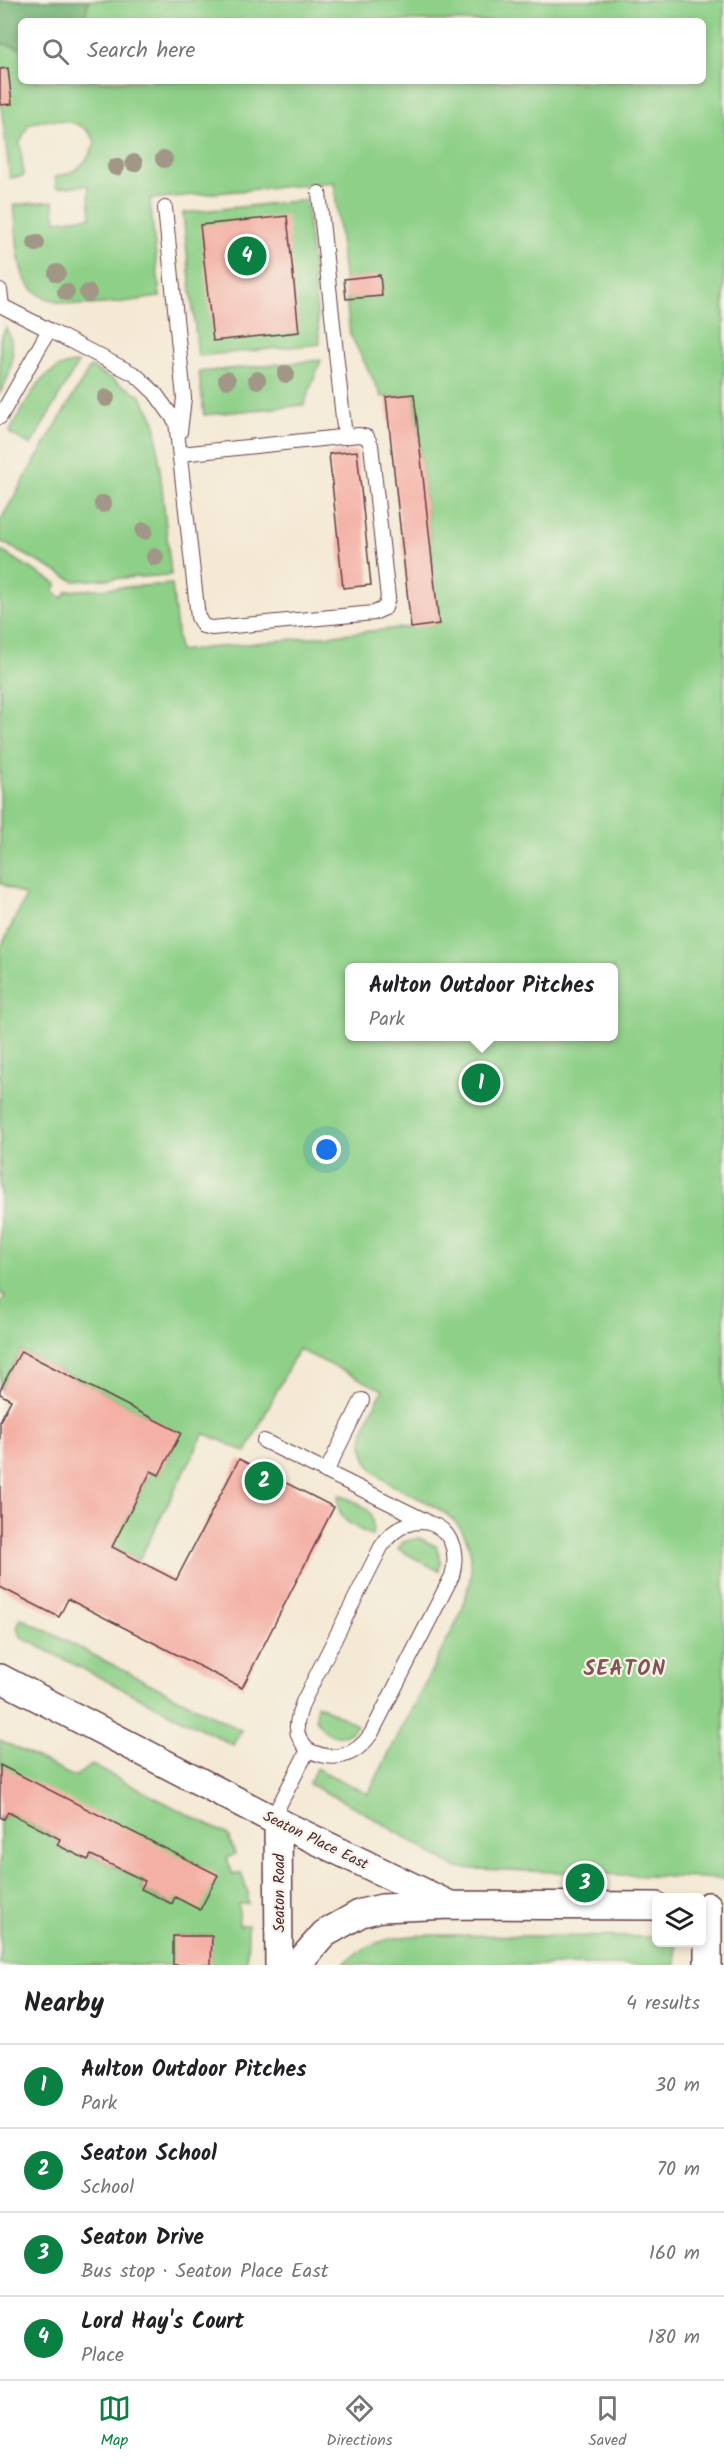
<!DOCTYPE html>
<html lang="en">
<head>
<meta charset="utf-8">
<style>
  body { margin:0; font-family:Kalam,sans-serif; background:#f2f2f2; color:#202124 }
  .controls { position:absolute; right:18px; bottom:18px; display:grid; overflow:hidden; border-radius:9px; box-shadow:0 3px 9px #0003 }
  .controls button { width:54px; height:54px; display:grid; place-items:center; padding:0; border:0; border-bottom:2px solid #e0e0e0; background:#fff; color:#202124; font:30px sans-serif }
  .you { position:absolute; left:327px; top:1150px; width:21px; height:21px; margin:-15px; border:4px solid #fff; border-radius:50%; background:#1a73e8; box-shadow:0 0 0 9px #1a73e833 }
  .badge { display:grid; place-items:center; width:39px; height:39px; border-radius:50%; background:#0b8043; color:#fff; font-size:20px; font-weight:700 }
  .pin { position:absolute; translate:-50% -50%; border:3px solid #fff; box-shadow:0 2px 6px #0006 }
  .popup { position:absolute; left:345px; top:963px; width:273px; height:78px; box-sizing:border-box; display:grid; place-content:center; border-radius:9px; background:#fff; filter:drop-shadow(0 2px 4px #0005); font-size:20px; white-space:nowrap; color:#757577 }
  .popup b { font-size:22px; color:#202124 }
  .popup::after { content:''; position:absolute; left:50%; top:100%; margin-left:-12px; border:12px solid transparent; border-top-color:#fff }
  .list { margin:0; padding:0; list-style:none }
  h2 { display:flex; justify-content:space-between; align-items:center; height:78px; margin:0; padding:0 24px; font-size:26px }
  h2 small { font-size:20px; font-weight:400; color:#757577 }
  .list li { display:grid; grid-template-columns:39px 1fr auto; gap:18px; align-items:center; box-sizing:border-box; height:84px; padding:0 24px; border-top:2px solid #e0e0e0 }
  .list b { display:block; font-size:22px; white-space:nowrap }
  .list p { margin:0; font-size:20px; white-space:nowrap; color:#757577 }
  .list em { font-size:20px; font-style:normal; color:#757577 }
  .icon { flex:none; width:33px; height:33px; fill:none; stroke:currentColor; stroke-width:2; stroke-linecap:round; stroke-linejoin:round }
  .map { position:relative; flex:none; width:724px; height:1965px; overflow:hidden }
  .search { position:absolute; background:#fff; box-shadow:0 3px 9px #0003; left:18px; right:18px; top:18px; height:66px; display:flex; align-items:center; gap:15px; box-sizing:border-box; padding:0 21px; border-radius:9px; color:#757577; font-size:22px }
  .sheet { height:414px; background:#fff }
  nav { display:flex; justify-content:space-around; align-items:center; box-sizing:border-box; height:84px; border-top:2px solid #e0e0e0; background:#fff; font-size:16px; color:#757577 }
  nav a { display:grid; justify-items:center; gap:3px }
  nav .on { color:#0b8043 }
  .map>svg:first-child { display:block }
  .green { fill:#8ed088; stroke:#6c785a; stroke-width:1.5; fill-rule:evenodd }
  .forest { fill:#72b274; stroke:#5e6850; stroke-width:1.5 }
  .building { fill:#f4b0a5 }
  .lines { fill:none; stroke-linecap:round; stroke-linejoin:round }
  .lane-casing { stroke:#643d44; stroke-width:16 }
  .street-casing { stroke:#643d44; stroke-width:30 }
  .lane { stroke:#fff; stroke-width:14 }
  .street { stroke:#fff; stroke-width:27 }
  .tree { fill:#a29786 }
  .labels { text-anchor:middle; stroke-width:4.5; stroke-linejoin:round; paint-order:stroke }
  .street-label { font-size:15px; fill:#4a1f2b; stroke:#f7f3e8 }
  .district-label { font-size:21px; font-weight:bold; letter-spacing:1.5px; fill:#865256; stroke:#f7f3e8 }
</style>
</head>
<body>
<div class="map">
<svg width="724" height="1965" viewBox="0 0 724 1965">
  <rect width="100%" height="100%" fill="#f7f3e8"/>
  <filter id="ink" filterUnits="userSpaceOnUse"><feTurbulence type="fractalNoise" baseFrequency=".0167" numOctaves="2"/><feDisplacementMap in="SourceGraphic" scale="12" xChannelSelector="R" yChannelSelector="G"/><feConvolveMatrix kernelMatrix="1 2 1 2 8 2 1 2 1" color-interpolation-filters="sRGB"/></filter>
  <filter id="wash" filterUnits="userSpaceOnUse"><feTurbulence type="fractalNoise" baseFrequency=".008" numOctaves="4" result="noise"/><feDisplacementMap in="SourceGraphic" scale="24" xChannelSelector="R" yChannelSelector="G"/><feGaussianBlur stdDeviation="1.35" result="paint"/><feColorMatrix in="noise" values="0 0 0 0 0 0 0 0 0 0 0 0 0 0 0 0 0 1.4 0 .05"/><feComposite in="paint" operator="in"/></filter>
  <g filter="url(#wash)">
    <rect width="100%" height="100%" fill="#f4e9d4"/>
    <path class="green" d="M 0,0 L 724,0 L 724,1879 L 456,1868 L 360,1810 L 309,1784 L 316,1768 L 368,1794 L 461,1613 C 466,1595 473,1577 471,1558 C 465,1485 357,1504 363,1436 C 365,1421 376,1404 383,1390 L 298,1349 L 246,1452 L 204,1433 L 139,1560 L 112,1547 L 151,1471 L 159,1475 L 180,1433 L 21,1351 L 0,1390 L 0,1305 L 5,1296 L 0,1293 L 0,949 L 26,896 L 0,883 L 0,550 L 57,584 L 53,591 L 62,598 L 67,591 L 172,584 L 179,651 L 439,624 L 414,394 L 382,397 L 350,334 L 334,182 L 150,199 L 160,297 C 124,301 45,320 25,279 C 16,262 17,225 14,205 L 53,201 L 56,221 L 91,217 L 88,185 L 57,188 L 55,177 C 77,173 88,163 95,142 C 85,117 50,118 29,124 L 20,142 L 24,176 L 10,178 L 1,105 L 8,68 L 0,69 ZM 21,21 L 703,21 L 703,81 L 21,81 ZM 349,968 L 613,968 L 613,1036 L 349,1036 Z
      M 306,200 L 320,344 L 198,356 L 183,213 Z
      M 6,328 C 18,349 12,373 0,393 L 0,339 Z
      M 321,360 L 304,405 L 204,415 L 199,372 Z
      M 78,363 L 31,445 L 9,433 C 26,404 40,364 78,363 Z
      M 90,367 L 140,395 L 155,421 L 171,575 L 74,581 L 0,541 L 0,521 Z
      M 339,1495 C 362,1504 377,1508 372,1536 C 353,1526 334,1520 339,1495 Z
      M 419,1538 L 436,1546 L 441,1560 L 439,1571 L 398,1549 L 403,1542 Z
      M 21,1618 L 241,1730 L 233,1745 L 22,1638 L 17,1628 Z
      M 317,1704 L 357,1725 C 345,1744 325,1737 316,1719 Z
      M 0,1740 L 74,1777 L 92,1765 L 228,1835 L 235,1854 L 227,1858 L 233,1875 L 241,1873 L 248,1893 L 248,1904 L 239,1904 L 239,1925 L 248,1925 L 247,1965 L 211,1965 L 211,1936 L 174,1936 L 173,1965 L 0,1965 L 0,1817 L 4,1819 L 8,1812 L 60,1839 L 58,1845 L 88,1860 L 91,1855 L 145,1881 L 141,1889 L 171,1904 L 175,1897 L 0,1765 Z
      M 443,1935 L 656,1937 L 656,1942 L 676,1943 L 676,1965 L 342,1965 C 373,1936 404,1935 443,1935 Z"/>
    <path class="forest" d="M 0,0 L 89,0 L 84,21 L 21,21 L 21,48 L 0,43 Z"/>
    <g id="blocks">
      <path class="building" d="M 8,68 L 12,104 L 0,105 L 0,69 Z
        M 287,216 L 299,332 L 213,341 L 200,225 Z
        M 380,275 L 382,296 L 346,299 L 344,279 Z
        M 414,394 L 439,624 L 411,628 L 386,397 Z
        M 357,451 L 371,585 L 343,588 L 329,454 Z
        M 21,1351 L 181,1433 L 159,1475 L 151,1471 L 112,1547 L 176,1580 L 239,1459 L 334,1507 L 242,1688 L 68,1599 L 59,1617 L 0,1587 L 0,1421 L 11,1400 L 0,1394 L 0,1390 Z
        M 0,1765 L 218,1875 L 200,1910 L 175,1897 L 172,1904 L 141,1889 L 145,1881 L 91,1855 L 88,1860 L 57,1845 L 60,1839 L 8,1812 L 4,1819 L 0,1817 Z
        M 173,1936 L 212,1936 L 211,1965 L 173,1965 Z"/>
    </g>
  </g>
  <g filter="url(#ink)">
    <use href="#blocks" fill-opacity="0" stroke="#643d44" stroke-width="1.5"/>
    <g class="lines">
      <defs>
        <path id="lane" d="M 319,193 L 345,437
          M 165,208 L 184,398 L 180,432
          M 0,290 L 2,306
          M 0,305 L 49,330 L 0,417
          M 49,330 L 136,375 L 155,393 L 176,422 L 198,617 L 203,626 L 212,628 L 374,613 L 385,608 L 388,598 L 371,445 L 367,437 L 359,435 L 181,454
          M 264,1441 L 426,1521
          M 326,1472 L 362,1400
          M 272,1819 L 308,1750 C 292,1734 296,1721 303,1702 L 381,1547 C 410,1501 467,1523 452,1576 L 371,1734 C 354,1758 333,1762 308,1750"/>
        <path id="street" d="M 0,1678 L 272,1819 L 450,1905
          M 278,1821 L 279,1965
          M 708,1906 L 708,1965
          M 297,1965 L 324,1934 L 361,1913 L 382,1908 L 450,1905 L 656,1906"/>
      </defs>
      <use href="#lane" class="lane-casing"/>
      <use href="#street" class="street-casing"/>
      <use href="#lane" class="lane"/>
      <use href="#street" class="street"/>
    </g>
    <g class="tree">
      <circle cx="164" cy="159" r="9"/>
      <circle cx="134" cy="163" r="9"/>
      <circle cx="116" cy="167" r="9"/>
      <circle cx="36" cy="243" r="9"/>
      <circle cx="57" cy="273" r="9"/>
      <circle cx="66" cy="292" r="9"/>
      <circle cx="88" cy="293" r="9"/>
      <circle cx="286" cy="374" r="9"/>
      <circle cx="227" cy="380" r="9"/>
      <circle cx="257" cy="380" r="9"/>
      <circle cx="106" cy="398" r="9"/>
      <circle cx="103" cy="504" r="9"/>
      <circle cx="144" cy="531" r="9"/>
      <circle cx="155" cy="557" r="9"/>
    </g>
  </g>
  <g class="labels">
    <g class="street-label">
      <text transform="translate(316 1840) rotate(26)" y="5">Seaton Place East</text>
      <text transform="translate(279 1893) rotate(-90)" y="5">Seaton Road</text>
    </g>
    <g class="district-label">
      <text x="625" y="1675">SEATON</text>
    </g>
  </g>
</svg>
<div class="controls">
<button><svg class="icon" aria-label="layers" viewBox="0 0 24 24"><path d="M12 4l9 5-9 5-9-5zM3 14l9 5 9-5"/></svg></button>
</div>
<div class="you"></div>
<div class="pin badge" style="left:481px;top:1083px">1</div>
<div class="popup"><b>Aulton Outdoor Pitches</b>Park</div>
<div class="pin badge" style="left:264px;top:1481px">2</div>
<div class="pin badge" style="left:585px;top:1883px">3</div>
<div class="pin badge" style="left:247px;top:256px">4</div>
<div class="search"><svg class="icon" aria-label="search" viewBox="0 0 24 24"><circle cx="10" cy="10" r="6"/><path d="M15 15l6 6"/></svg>Search here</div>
</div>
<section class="sheet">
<h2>Nearby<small>4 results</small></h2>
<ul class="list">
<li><span class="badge">1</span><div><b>Aulton Outdoor Pitches</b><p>Park</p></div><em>30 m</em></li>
<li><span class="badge">2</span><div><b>Seaton School</b><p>School</p></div><em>70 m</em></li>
<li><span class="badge">3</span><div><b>Seaton Drive</b><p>Bus stop · Seaton Place East</p></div><em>160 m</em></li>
<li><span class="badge">4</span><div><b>Lord Hay's Court</b><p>Place</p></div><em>180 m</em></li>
</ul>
</section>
<nav>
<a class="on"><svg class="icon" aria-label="map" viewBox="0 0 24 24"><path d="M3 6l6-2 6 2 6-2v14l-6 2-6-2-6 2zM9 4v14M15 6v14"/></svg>Map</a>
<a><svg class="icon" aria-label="directions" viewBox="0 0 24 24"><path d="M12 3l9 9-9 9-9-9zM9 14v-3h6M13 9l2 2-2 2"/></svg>Directions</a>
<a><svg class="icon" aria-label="saved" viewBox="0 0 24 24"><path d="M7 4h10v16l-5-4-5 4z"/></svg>Saved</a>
</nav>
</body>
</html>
